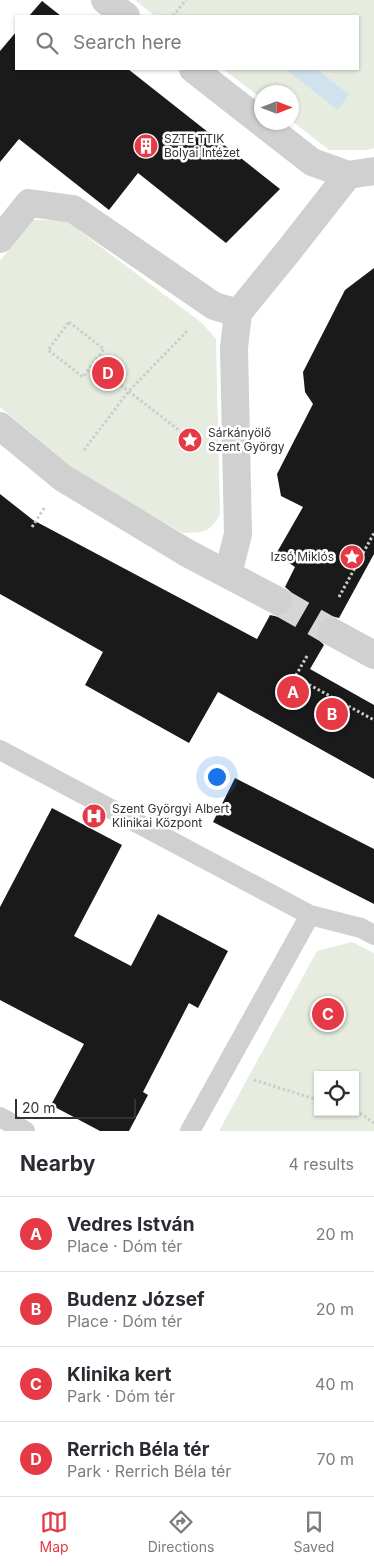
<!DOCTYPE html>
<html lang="en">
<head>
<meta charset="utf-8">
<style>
  body { margin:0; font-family:Inter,sans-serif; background:#f7f7f7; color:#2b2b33 }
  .controls { position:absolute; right:15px; bottom:15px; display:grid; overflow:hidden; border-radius:0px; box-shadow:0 1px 4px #0004 }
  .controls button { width:45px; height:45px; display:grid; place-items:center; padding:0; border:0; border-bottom:1px solid #e1e1e2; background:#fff; color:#2b2b33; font:25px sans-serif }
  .compass { position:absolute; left:254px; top:85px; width:45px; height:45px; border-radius:50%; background:#fff; box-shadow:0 1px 4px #0004; rotate:90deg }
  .scale { position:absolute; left:15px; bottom:12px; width:121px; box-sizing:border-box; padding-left:5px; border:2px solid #333; border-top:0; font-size:14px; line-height:18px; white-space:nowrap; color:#333; -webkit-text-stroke:4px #fff; paint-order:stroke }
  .you { position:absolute; left:216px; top:776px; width:18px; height:18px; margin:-12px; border:4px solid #fff; border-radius:50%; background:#1a73e8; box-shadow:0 0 0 8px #1a73e833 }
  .badge { display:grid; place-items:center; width:32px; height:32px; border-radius:50%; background:#e63946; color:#fff; font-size:16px; font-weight:700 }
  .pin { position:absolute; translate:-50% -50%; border:2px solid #fff; box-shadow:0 1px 5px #0006 }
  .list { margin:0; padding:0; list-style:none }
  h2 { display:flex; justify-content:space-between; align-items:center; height:65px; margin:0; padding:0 20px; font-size:21px }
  h2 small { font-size:16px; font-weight:400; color:#7c7c81 }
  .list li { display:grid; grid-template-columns:32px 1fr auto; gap:15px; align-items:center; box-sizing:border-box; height:75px; padding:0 20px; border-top:1px solid #e1e1e2 }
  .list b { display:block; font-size:19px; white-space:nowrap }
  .list p { margin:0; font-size:16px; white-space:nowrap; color:#7c7c81 }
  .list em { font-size:16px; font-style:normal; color:#7c7c81 }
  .icon { flex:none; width:28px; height:28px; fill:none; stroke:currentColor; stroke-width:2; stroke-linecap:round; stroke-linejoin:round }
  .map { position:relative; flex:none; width:374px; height:1131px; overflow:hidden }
  .search { position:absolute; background:#fff; box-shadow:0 1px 4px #0004; left:15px; right:15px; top:15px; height:55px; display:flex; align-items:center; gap:12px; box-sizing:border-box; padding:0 18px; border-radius:0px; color:#7c7c81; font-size:19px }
  .sheet { height:365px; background:#fff }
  nav { display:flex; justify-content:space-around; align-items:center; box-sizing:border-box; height:70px; border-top:1px solid #e1e1e2; background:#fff; font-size:14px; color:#7c7c81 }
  nav a { display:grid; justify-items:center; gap:2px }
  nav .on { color:#e63946 }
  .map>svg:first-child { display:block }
  .green { fill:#e6ecdf; fill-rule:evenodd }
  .water { fill:#cfe2ee }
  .building { fill:#1a1a1a }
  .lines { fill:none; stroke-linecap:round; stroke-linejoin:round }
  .street-tunnel { stroke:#d6d6d6; stroke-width:28; stroke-dasharray:28 14; stroke-linecap:butt }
  .path { stroke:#cdcdcd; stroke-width:3; stroke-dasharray:2.5 2.5; stroke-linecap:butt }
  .lane { stroke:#d0d0d0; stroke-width:20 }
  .street { stroke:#d0d0d0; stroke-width:28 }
  .labels { text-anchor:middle; stroke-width:5; stroke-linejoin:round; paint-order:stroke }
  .poi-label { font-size:12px; fill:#333; stroke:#fff; text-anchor:start }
</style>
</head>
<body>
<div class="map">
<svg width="374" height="1131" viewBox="0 0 374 1131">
  <rect width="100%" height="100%" fill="#fff"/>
  <path class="green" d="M 135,0 L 374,0 L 374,148 L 367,150 L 329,150 L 292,121 L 292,92 L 262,92 L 261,98 L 223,69 L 358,69 L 358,16 L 155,16 Z
    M 32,220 L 65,220 L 202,323 L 216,339 L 220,514 C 209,534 204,532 183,533 L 85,478 L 0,407 L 0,261 Z
    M 352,942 L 374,953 L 374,1131 L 219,1131 L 317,951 ZM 318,1075 L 355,1075 L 355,1112 L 318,1112 Z"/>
  <path class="water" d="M 285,69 L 316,69 L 349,94 L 338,110 Z"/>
  <path class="building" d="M 42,1 L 61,16 L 29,16 Z
    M 16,32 L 16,69 L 128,69 L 280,189 L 226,243 L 138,173 L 109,210 L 19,139 L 0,162 L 0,51 Z
    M 374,268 L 374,554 L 339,618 L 331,616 L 324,618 L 318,625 L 316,633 L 319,640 L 324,645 L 310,669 L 374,705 L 374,779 L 218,692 L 189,743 L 85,685 L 103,652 L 0,594 L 0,494 L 33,520 L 257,639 L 270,615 L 279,617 L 287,614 L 292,608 L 294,600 L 291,592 L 285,587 L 295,567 L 276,554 L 303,507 L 281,496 L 277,474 L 313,404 L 305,392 L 303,372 L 345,290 Z
    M 235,778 L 374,849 L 374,904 L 213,822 Z
    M 52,808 L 122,845 L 74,936 L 131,966 L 158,914 L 228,951 L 198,1008 L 189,1003 L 143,1092 L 148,1095 L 129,1131 L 100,1131 L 51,1105 L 84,1044 L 0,1000 L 0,907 Z"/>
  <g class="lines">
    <path class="street-tunnel" d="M 278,601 L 332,632"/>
    <path class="path" d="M 173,16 L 186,0
      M 69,322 L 104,349 L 83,377 L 48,350 Z
      M 93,364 L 184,434
      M 84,450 L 128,392 L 187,331
      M 32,527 L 45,507
      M 339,597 L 374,533
      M 307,656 L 295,677 L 374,720
      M 254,1080 L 318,1100
      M 355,1112 L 363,1115 L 374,1123"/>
    <path class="lane" d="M 0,750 L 310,915
      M 0,1117 L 25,1131
      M 190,1131 L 310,915 L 361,928 L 374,935"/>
    <path class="street" d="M 105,0 L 126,16
      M 193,69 L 312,162 L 348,175 L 374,171
      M 0,239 L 29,203 L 73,209 L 214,306 L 238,313
      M 0,426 L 63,478 L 187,553 L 278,601
      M 228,574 L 238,534 L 234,348 L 238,313 L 286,254 L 348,175
      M 332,632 L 374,655"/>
  </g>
  <defs>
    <symbol id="building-disc" viewBox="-11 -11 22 22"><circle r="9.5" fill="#e63946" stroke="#fff"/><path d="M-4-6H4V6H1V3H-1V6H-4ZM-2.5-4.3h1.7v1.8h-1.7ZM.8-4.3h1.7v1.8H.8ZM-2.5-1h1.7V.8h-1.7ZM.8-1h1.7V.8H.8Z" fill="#fff"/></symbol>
    <symbol id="sight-disc" viewBox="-11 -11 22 22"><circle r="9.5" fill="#e63946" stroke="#fff"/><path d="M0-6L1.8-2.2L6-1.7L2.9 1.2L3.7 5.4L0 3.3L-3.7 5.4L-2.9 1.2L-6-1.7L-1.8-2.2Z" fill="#fff"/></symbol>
    <symbol id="hospital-disc" viewBox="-11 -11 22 22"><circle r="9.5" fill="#e63946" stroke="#fff"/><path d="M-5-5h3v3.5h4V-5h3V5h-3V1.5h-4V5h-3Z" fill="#fff"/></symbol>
  </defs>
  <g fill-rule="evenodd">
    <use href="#building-disc" x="132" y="132" width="28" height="28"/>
    <use href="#sight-disc" x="176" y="426" width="28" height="28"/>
    <use href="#sight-disc" x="338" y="543" width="28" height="28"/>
    <use href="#hospital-disc" x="80" y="802" width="28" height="28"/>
  </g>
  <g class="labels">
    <g class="poi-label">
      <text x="164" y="143">SZTE TTIK<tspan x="164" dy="14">Bolyai Intézet</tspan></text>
      <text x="208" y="437">Sárkányölő<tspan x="208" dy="14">Szent György</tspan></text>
      <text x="334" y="561" text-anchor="end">Izsó Miklós</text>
      <text x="112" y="813">Szent Györgyi Albert<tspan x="112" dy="14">Klinikai Központ</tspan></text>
    </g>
  </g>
</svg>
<div class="controls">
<button><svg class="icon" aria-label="locate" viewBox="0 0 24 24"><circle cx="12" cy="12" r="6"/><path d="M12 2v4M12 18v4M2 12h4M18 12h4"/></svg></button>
</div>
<svg class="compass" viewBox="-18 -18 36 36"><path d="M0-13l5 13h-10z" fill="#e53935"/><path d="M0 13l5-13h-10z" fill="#7c7c81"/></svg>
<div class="scale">20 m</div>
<div class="you"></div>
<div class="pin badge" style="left:293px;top:692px">A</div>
<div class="pin badge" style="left:332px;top:714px">B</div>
<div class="pin badge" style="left:328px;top:1014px">C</div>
<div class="pin badge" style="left:108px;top:373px">D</div>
<div class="search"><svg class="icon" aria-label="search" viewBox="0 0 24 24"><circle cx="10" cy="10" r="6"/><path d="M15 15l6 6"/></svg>Search here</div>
</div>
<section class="sheet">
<h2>Nearby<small>4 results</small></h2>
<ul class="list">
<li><span class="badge">A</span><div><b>Vedres István</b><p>Place · Dóm tér</p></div><em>20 m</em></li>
<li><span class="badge">B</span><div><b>Budenz József</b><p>Place · Dóm tér</p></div><em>20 m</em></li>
<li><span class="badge">C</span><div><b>Klinika kert</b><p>Park · Dóm tér</p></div><em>40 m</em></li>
<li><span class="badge">D</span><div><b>Rerrich Béla tér</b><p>Park · Rerrich Béla tér</p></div><em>70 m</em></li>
</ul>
</section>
<nav>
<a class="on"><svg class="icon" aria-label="map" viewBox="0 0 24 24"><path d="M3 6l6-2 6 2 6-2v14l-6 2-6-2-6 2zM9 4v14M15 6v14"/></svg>Map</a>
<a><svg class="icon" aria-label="directions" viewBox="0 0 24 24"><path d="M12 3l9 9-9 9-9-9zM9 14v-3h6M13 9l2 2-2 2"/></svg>Directions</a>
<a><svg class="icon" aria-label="saved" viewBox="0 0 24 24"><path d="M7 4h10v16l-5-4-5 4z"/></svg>Saved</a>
</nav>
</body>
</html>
